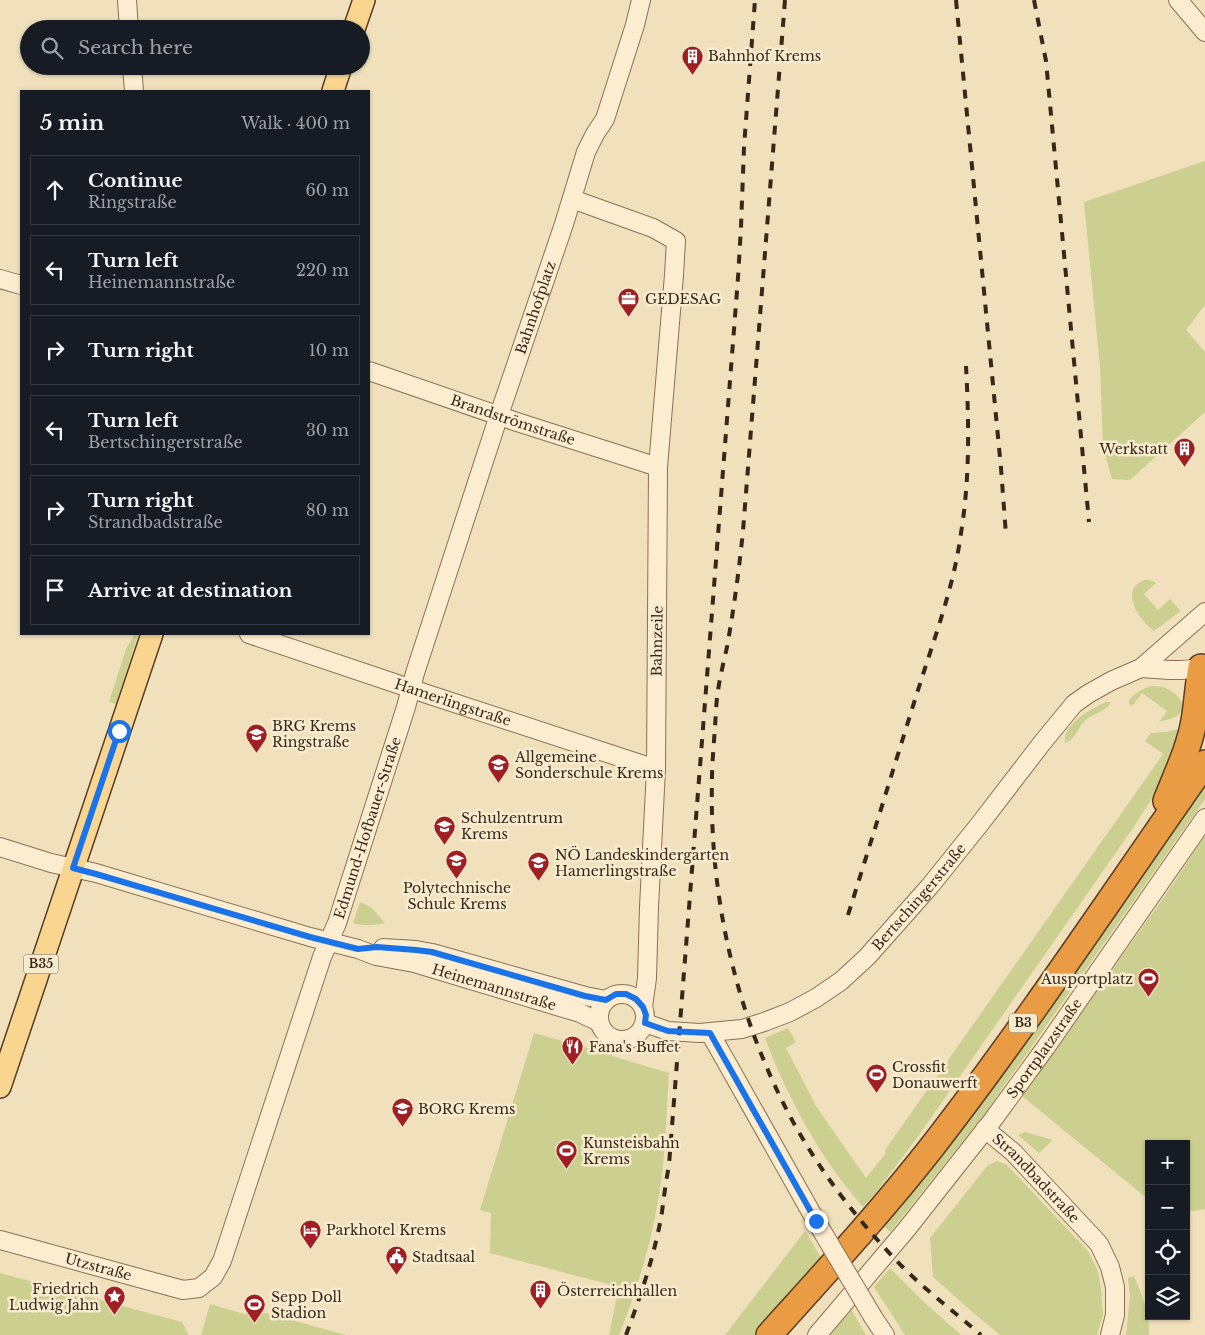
<!DOCTYPE html>
<html lang="en">
<head>
<meta charset="utf-8">
<style>
  body { margin:0; font-family:"Libre Baskerville",serif; background:#242831; color:#f1f3f6 }
  .controls { position:absolute; right:15px; bottom:15px; display:grid; overflow:hidden; border-radius:0px; box-shadow:0 1px 4px #0004 }
  .controls button { width:45px; height:45px; display:grid; place-items:center; padding:0; border:0; border-bottom:1px solid #363941; background:#171b24; color:#f1f3f6; font:25px sans-serif }
  .stop { position:absolute; width:15px; height:15px; margin:-11px; border:4px solid #1a73e8; border-radius:50%; background:#fff }
  .stop.end { background:#1a73e8; border-color:#fff; box-shadow:0 1px 5px #0008 }
  .list { margin:0; padding:0; list-style:none }
  h2 { display:flex; justify-content:space-between; align-items:center; height:65px; margin:0; padding:0 20px; font-size:21px }
  h2 small { font-size:16px; font-weight:400; color:#9ea1a6 }
  .list li { display:grid; grid-template-columns:32px 1fr auto; gap:15px; align-items:center; box-sizing:border-box; height:70px; margin:0 10px 10px; padding:0 10px; border:1px solid #363941; border-radius:0px }
  .list b { display:block; font-size:19px; white-space:nowrap }
  .list p { margin:0; font-size:16px; white-space:nowrap; color:#9ea1a6 }
  .list em { font-size:16px; font-style:normal; color:#9ea1a6 }
  .icon { flex:none; width:28px; height:28px; fill:none; stroke:currentColor; stroke-width:2; stroke-linecap:round; stroke-linejoin:round }
  .map { position:relative; flex:none; width:1205px; height:1335px; overflow:hidden }
  .search { position:absolute; background:#171b24; box-shadow:0 1px 4px #0004; left:20px; top:20px; width:350px; height:55px; display:flex; align-items:center; gap:12px; box-sizing:border-box; padding:0 18px; border-radius:28px; color:#9ea1a6; font-size:19px }
  .panel { position:absolute; background:#171b24; box-shadow:0 1px 4px #0004; left:20px; top:90px; width:350px; height:545px; border-radius:0px }
  .map>svg:first-child { display:block }
  .green { fill:#cbd090 }
  .lines { fill:none; stroke-linecap:round; stroke-linejoin:round }
  .minor-casing { stroke:#8b7054; stroke-width:20 }
  .major-casing { stroke:#583d29; stroke-width:24 }
  .highway-casing { stroke:#583d29; stroke-width:28 }
  .minor { stroke:#fcedd0; stroke-width:18 }
  .major { stroke:#f9d590; stroke-width:21 }
  .highway { stroke:#ea9c44; stroke-width:25 }
  .rail { stroke:#38281a; stroke-width:4; stroke-dasharray:9 9; stroke-linecap:butt }
  .minor-bridge-casing { stroke:#8b7054; stroke-width:20; stroke-linecap:butt }
  .minor-bridge { stroke:#fcedd0; stroke-width:18 }
  .route { stroke:#1a73e8; stroke-width:6 }
  .labels { text-anchor:middle; stroke-width:5; stroke-linejoin:round; paint-order:stroke }
  .shield { fill:#f8eacd; stroke:#726250; stroke-width:1 }
  .shield-label { font-size:12px; font-weight:bold; fill:#38281a }
  .poi-label { font-size:14px; fill:#38281a; stroke:#f8eacd; text-anchor:start }
  .street-label { font-size:14px; fill:#38281a; stroke:#f8eacd }
</style>
</head>
<body>
<div class="map">
<svg width="1205" height="1335" viewBox="0 0 1205 1335">
  <rect width="100%" height="100%" fill="#f1e0bc"/>
  <path class="green" d="M 1205,161 L 1205,305 L 1186,330 L 1205,352 L 1205,412 L 1130,480 L 1112,479 L 1103,447 L 1100,367 L 1084,202 Z
    M 1145,580 L 1150,580 L 1156,583 L 1144,594 L 1158,610 L 1170,599 L 1181,611 L 1154,631 C 1139,620 1118,589 1145,580 Z
    M 135,634 L 138,635 L 116,704 L 109,702 L 126,649 Z
    M 1151,686 C 1155,686 1159,686 1163,687 C 1173,690 1192,705 1178,715 C 1173,719 1165,720 1159,722 L 1167,711 L 1142,693 L 1134,704 L 1131,706 L 1129,704 L 1129,700 C 1135,693 1142,689 1151,686 Z
    M 1106,702 L 1110,702 L 1110,704 C 1105,712 1092,713 1084,722 C 1077,729 1075,740 1065,743 C 1062,724 1092,708 1106,702 Z
    M 1175,730 L 1179,730 L 1182,733 L 1159,788 L 1133,828 L 917,1138 L 877,1191 L 863,1207 C 820,1158 788,1099 765,1038 L 788,1028 L 796,1042 L 786,1048 L 816,1106 L 866,1178 L 886,1153 L 885,1150 L 1163,754 L 1145,741 L 1151,733 L 1166,732 Z
    M 1205,785 L 1205,799 L 983,1116 L 890,1232 L 884,1226 L 991,1091 Z
    M 1205,836 L 1205,1209 L 1194,1211 L 1186,1210 L 1186,1144 L 1149,1144 L 1149,1200 L 1022,1096 L 1162,900 Z
    M 360,902 L 371,907 L 385,923 C 373,926 365,926 353,923 Z
    M 534,1033 L 594,1050 L 595,1048 L 612,1053 L 612,1056 L 669,1073 C 667,1103 666,1134 663,1165 C 657,1223 641,1281 619,1335 L 609,1335 L 619,1287 L 490,1253 L 491,1213 L 480,1210 Z
    M 1025,1132 L 1053,1140 L 1039,1153 L 1018,1135 Z
    M 997,1161 L 1007,1165 L 1088,1251 L 1098,1271 L 1101,1289 L 1103,1315 L 1097,1335 L 1000,1335 L 971,1311 L 933,1277 L 930,1238 L 988,1165 Z
    M 805,1231 L 822,1259 L 755,1335 L 725,1335 Z
    M 890,1268 L 923,1301 L 961,1335 L 905,1335 L 874,1287 Z
    M 0,1273 L 182,1322 L 188,1334 L 189,1335 L 0,1335 Z
    M 1134,1276 C 1142,1295 1150,1315 1149,1335 L 1126,1335 L 1130,1296 L 1128,1278 Z
    M 210,1304 L 244,1314 L 266,1313 L 346,1335 L 201,1335 Z
    M 851,1309 L 866,1335 L 828,1335 Z"/>
  <g class="lines">
    <defs>
      <g id="minor">
        <path d="M 127,0 L 129,29"/>
        <path d="M 1178,0 L 1205,32"/>
        <path d="M 132,66 L 134,91"/>
        <path d="M 572,199 L 653,228 L 676,241 L 674,275 L 658,467 L 656,769 L 649,907 L 647,978 L 643,1007"/>
        <path d="M 0,279 L 21,285"/>
        <path id="s1" d="M 369,371 L 517,422 L 658,467"/>
        <path id="s2" d="M 249,634 L 427,694 L 656,769"/>
        <path d="M 1141,668 C 1159,669 1190,674 1205,664"/>
        <path id="s3" d="M 0,847 L 51,863 L 96,873 L 310,937 L 358,949 L 376,956 L 414,963 L 580,1013 L 599,1022"/>
        <path d="M 383,948 L 416,950 L 432,953 L 585,996 L 606,1000"/>
        <circle cx="622" cy="1017" r="23"/>
        <path id="s4" d="M 645,1023 L 668,1031 L 700,1033 L 742,1029 L 764,1022 L 790,1012 L 816,998 L 841,981 L 867,957 L 930,886 L 979,825 L 1042,743 L 1074,704 L 1088,694 L 1111,681 L 1141,668 L 1205,612"/>
        <path d="M 710,1033 L 816,1221"/>
        <path id="s5" d="M 985,1129 L 1013,1152 L 1099,1244 L 1110,1267 L 1115,1287 L 1115,1315 L 1110,1335"/>
        <path id="s6" d="M 0,1240 L 183,1290 L 199,1288 L 213,1277 L 222,1261 L 322,957 L 337,923 L 406,707 L 415,673 L 499,415 L 564,224 L 586,152 L 595,134 L 605,119 L 635,25 L 641,0"/>
        <path d="M 873,1317 L 885,1335"/>
        <path id="s7" d="M 817,1335 L 906,1230 L 992,1121 L 1046,1047 L 1205,818"/>
      </g>
      <path id="major" d="M 354,29 L 364,0
        M 333,91 L 341,66
        M 0,1087 L 152,634"/>
      <path id="highway" d="M 1166,801 C 1176,775 1189,749 1194,721 C 1197,703 1198,685 1201,667
        M 769,1335 C 824,1274 881,1212 932,1147 C 1028,1023 1115,891 1205,763"/>
    </defs>
    <use href="#minor" class="minor-casing"/>
    <use href="#major" class="major-casing"/>
    <use href="#highway" class="highway-casing"/>
    <use href="#minor" class="minor"/>
    <use href="#major" class="major"/>
    <use href="#highway" class="highway"/>
    <path class="rail" d="M 785,0 L 743,531 C 739,570 734,608 727,647 C 724,661 720,676 718,691 C 716,702 716,715 715,726 C 714,744 712,762 712,780 C 709,900 738,1024 797,1129 C 824,1176 857,1219 894,1258 C 920,1286 952,1310 981,1335
      M 956,0 L 1001,468 L 1006,535
      M 1034,0 L 1046,61 L 1089,522
      M 848,915 C 872,839 895,763 919,687 C 935,636 954,586 961,533 C 970,478 969,422 966,366
      M 626,1335 C 641,1295 655,1254 662,1212 C 664,1196 666,1181 669,1165 L 738,278 L 741,227 L 744,147 L 755,0"/>
    <defs>
      <path id="minor-bridge" d="M 816,1221 L 873,1317"/>
    </defs>
    <use href="#minor-bridge" class="minor-bridge-casing"/>
    <use href="#minor-bridge" class="minor-bridge"/>
  </g>
  <g class="lines">
    <path class="route" d="M 119,731 L 73,868 L 96,874 L 310,937 L 358,949 L 377,947 L 416,950 L 432,952 L 585,996 L 606,1000 L 616,994 L 626,994 L 636,999 L 643,1007 L 646,1015 L 645,1023 L 668,1031 L 710,1033 L 816,1221"/>
  </g>
  <defs>
    <symbol id="building-pin" viewBox="-11 -11 22 30"><path d="M0 17L-7.5 6A9.5 9.5 0 1 1 7.5 6Z" fill="#9f1f24" stroke="#f8eacd"/><path d="M-4-6H4V6H1V3H-1V6H-4ZM-2.5-4.3h1.7v1.8h-1.7ZM.8-4.3h1.7v1.8H.8ZM-2.5-1h1.7V.8h-1.7ZM.8-1h1.7V.8H.8Z" fill="#fff"/></symbol>
    <symbol id="office-pin" viewBox="-11 -11 22 30"><path d="M0 17L-7.5 6A9.5 9.5 0 1 1 7.5 6Z" fill="#9f1f24" stroke="#f8eacd"/><path d="M-6-3h4V-5.5h4V-3h4V5H-6ZM-1-4.5V-3h2v-1.5ZM-6 0V1H6V0Z" fill="#fff"/></symbol>
    <symbol id="school-pin" viewBox="-11 -11 22 30"><path d="M0 17L-7.5 6A9.5 9.5 0 1 1 7.5 6Z" fill="#9f1f24" stroke="#f8eacd"/><path d="M0-5L7-2L0 1L-7-2ZM-4 1L0 2.5L4 1V4Q0 6-4 4Z" fill="#fff"/></symbol>
    <symbol id="stadium-pin" viewBox="-11 -11 22 30"><path d="M0 17L-7.5 6A9.5 9.5 0 1 1 7.5 6Z" fill="#9f1f24" stroke="#f8eacd"/><path d="M0-5a6.5 5 0 1 0 0 10a6.5 5 0 1 0 0-10ZM-3.5-1.8h7v3.6h-7Z" fill="#fff"/></symbol>
    <symbol id="restaurant-pin" viewBox="-11 -11 22 30"><path d="M0 17L-7.5 6A9.5 9.5 0 1 1 7.5 6Z" fill="#9f1f24" stroke="#f8eacd"/><path d="M-5-6h1v4h1v-4h1v4h1v-4h1v5L-1.5 .5V6h-2V.5L-5-1ZM5-6V6H3V1.5H1.5Q1.5-4 5-6Z" fill="#fff"/></symbol>
    <symbol id="hotel-pin" viewBox="-11 -11 22 30"><path d="M0 17L-7.5 6A9.5 9.5 0 1 1 7.5 6Z" fill="#9f1f24" stroke="#f8eacd"/><path d="M-6-4.5h1.5V1H6V5H4.5V3h-9V5H-6ZM-4 0a1.8 1.8 0 1 1 3.6 0ZM.5 0V-2.5h3Q6-2.5 6 0Z" fill="#fff"/></symbol>
    <symbol id="civic-pin" viewBox="-11 -11 22 30"><path d="M0 17L-7.5 6A9.5 9.5 0 1 1 7.5 6Z" fill="#9f1f24" stroke="#f8eacd"/><path d="M-.6-6.5H3V-4.5H.6V-3L4-1V1h2V6H-6V1h2V-1L-.6-3ZM-1.2 2.5V6h2.4V2.5Z" fill="#fff"/></symbol>
    <symbol id="sight-pin" viewBox="-11 -11 22 30"><path d="M0 17L-7.5 6A9.5 9.5 0 1 1 7.5 6Z" fill="#9f1f24" stroke="#f8eacd"/><path d="M0-6L1.8-2.2L6-1.7L2.9 1.2L3.7 5.4L0 3.3L-3.7 5.4L-2.9 1.2L-6-1.7L-1.8-2.2Z" fill="#fff"/></symbol>
  </defs>
  <g fill-rule="evenodd">
    <use href="#building-pin" x="680" y="44" width="25" height="34"/>
    <use href="#office-pin" x="616" y="286" width="25" height="34"/>
    <use href="#building-pin" x="1172" y="436" width="25" height="34"/>
    <use href="#school-pin" x="244" y="722" width="25" height="34"/>
    <use href="#school-pin" x="486" y="752" width="25" height="34"/>
    <use href="#school-pin" x="432" y="814" width="25" height="34"/>
    <use href="#school-pin" x="444" y="848" width="25" height="34"/>
    <use href="#school-pin" x="526" y="850" width="25" height="34"/>
    <use href="#stadium-pin" x="1136" y="966" width="25" height="34"/>
    <use href="#restaurant-pin" x="560" y="1034" width="25" height="34"/>
    <use href="#stadium-pin" x="864" y="1062" width="25" height="34"/>
    <use href="#school-pin" x="390" y="1096" width="25" height="34"/>
    <use href="#stadium-pin" x="554" y="1138" width="25" height="34"/>
    <use href="#hotel-pin" x="298" y="1218" width="25" height="34"/>
    <use href="#civic-pin" x="384" y="1244" width="25" height="34"/>
    <use href="#building-pin" x="528" y="1278" width="25" height="34"/>
    <use href="#sight-pin" x="102" y="1284" width="25" height="34"/>
    <use href="#stadium-pin" x="242" y="1292" width="25" height="34"/>
  </g>
  <g class="labels">
    <g class="shield">
      <rect x="23.5" y="954.5" width="35" height="19" rx="4"/>
      <rect x="1009" y="1013.5" width="28" height="19" rx="4"/>
    </g>
    <g class="shield-label">
      <text x="41" y="968">B35</text>
      <text x="1023" y="1027">B3</text>
    </g>
    <g class="poi-label">
      <text x="708" y="61">Bahnhof Krems</text>
      <text x="645" y="304">GEDESAG</text>
      <text x="1168" y="454" text-anchor="end">Werkstatt</text>
      <text x="272" y="731">BRG Krems<tspan x="272" dy="16">Ringstraße</tspan></text>
      <text x="515" y="762">Allgemeine<tspan x="515" dy="16">Sonderschule Krems</tspan></text>
      <text x="461" y="823">Schulzentrum<tspan x="461" dy="16">Krems</tspan></text>
      <text x="555" y="860">NÖ Landeskindergarten<tspan x="555" dy="16">Hamerlingstraße</tspan></text>
      <text x="457" y="893" text-anchor="middle">Polytechnische<tspan x="457" dy="16">Schule Krems</tspan></text>
      <text x="1133" y="984" text-anchor="end">Ausportplatz</text>
      <text x="589" y="1052">Fana's Buffet</text>
      <text x="892" y="1072">Crossfit<tspan x="892" dy="16">Donauwerft</tspan></text>
      <text x="418" y="1114">BORG Krems</text>
      <text x="583" y="1148">Kunsteisbahn<tspan x="583" dy="16">Krems</tspan></text>
      <text x="326" y="1235">Parkhotel Krems</text>
      <text x="412" y="1262">Stadtsaal</text>
      <text x="99" y="1294" text-anchor="end">Friedrich<tspan x="99" dy="16">Ludwig Jahn</tspan></text>
      <text x="557" y="1296">Österreichhallen</text>
      <text x="271" y="1302">Sepp Doll<tspan x="271" dy="16">Stadion</tspan></text>
    </g>
    <g class="street-label">
      <text dy="5" stroke="none"><textPath href="#s6" startOffset="1246">Bahnhofplatz</textPath></text>
      <text dy="5" stroke="none"><textPath href="#s1" startOffset="152">Brandströmstraße</textPath></text>
      <text transform="translate(657 641) rotate(-89)" y="5">Bahnzeile</text>
      <text dy="5" stroke="none"><textPath href="#s2" startOffset="215">Hamerlingstraße</textPath></text>
      <text dy="5" stroke="none"><textPath href="#s6" startOffset="699">Edmund-Hofbauer-Straße</textPath></text>
      <text dy="5" stroke="none"><textPath href="#s4" startOffset="324">Bertschingerstraße</textPath></text>
      <text dy="5" stroke="none"><textPath href="#s3" startOffset="514">Heinemannstraße</textPath></text>
      <text dy="5" stroke="none"><textPath href="#s7" startOffset="366">Sportplatzstraße</textPath></text>
      <text dy="5" stroke="none"><textPath href="#s5" startOffset="71">Strandbadstraße</textPath></text>
      <text dy="5" stroke="none"><textPath href="#s6" startOffset="102">Utzstraße</textPath></text>
    </g>
  </g>
</svg>
<div class="controls">
<button>+</button>
<button>−</button>
<button><svg class="icon" aria-label="locate" viewBox="0 0 24 24"><circle cx="12" cy="12" r="6"/><path d="M12 2v4M12 18v4M2 12h4M18 12h4"/></svg></button>
<button><svg class="icon" aria-label="layers" viewBox="0 0 24 24"><path d="M12 4l9 5-9 5-9-5zM3 14l9 5 9-5"/></svg></button>
</div>
<div class="stop" style="left:119px;top:731px"></div>
<div class="stop end" style="left:816px;top:1221px"></div>
<div class="search"><svg class="icon" aria-label="search" viewBox="0 0 24 24"><circle cx="10" cy="10" r="6"/><path d="M15 15l6 6"/></svg>Search here</div>
<section class="panel">
<h2>5 min<small>Walk · 400 m</small></h2>
<ul class="list">
<li><svg class="icon" aria-label="ahead" viewBox="0 0 24 24"><path d="M12 20V5M6 11l6-6 6 6"/></svg><div><b>Continue</b><p>Ringstraße</p></div><em>60 m</em></li>
<li><svg class="icon" aria-label="left" viewBox="0 0 24 24"><path d="M17 20v-9H6M10 6l-5 5 5 5"/></svg><div><b>Turn left</b><p>Heinemannstraße</p></div><em>220 m</em></li>
<li><svg class="icon" aria-label="right" viewBox="0 0 24 24"><path d="M7 20v-9h11M14 6l5 5-5 5"/></svg><div><b>Turn right</b></div><em>10 m</em></li>
<li><svg class="icon" aria-label="left" viewBox="0 0 24 24"><path d="M17 20v-9H6M10 6l-5 5 5 5"/></svg><div><b>Turn left</b><p>Bertschingerstraße</p></div><em>30 m</em></li>
<li><svg class="icon" aria-label="right" viewBox="0 0 24 24"><path d="M7 20v-9h11M14 6l5 5-5 5"/></svg><div><b>Turn right</b><p>Strandbadstraße</p></div><em>80 m</em></li>
<li><svg class="icon" aria-label="arrive" viewBox="0 0 24 24"><path d="M6 21V4h12l-3 4 3 4H6"/></svg><div><b>Arrive at destination</b></div></li>
</ul>
</section>
</div>
</body>
</html>
